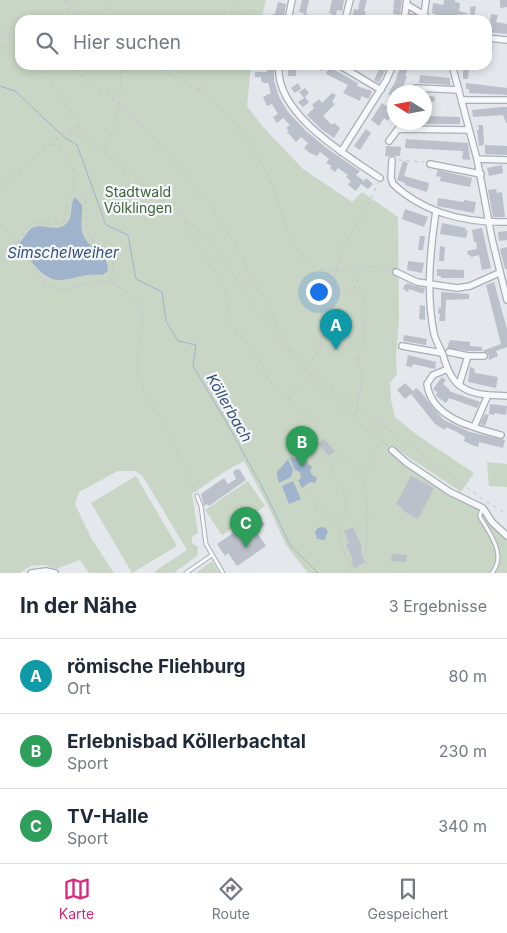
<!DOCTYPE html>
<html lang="de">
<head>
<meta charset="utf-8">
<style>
  body { margin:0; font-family:Inter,sans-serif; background:#f2f2f3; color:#1f2937 }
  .compass { position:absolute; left:387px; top:85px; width:45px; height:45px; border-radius:50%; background:#fff; box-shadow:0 2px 8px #0003; rotate:281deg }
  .you { position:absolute; left:318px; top:291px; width:18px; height:18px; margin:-12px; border:4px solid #fff; border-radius:50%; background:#1a73e8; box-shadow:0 0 0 8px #1a73e833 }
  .badge { display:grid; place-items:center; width:32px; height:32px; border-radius:50%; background:#db2777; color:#fff; font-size:16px; font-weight:700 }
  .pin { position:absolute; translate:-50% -41px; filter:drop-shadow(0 1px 2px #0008) }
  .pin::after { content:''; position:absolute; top:26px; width:18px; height:15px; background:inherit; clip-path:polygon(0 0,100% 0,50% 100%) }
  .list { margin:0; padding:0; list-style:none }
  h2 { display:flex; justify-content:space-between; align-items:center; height:65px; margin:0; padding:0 20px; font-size:21px }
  h2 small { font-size:16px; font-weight:400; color:#747a83 }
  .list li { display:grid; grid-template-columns:32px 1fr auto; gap:15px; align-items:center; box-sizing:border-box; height:75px; padding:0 20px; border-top:1px solid #e0e1e3 }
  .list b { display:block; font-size:19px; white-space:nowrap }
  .list p { margin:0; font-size:16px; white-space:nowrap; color:#747a83 }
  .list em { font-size:16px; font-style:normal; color:#747a83 }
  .icon { flex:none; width:28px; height:28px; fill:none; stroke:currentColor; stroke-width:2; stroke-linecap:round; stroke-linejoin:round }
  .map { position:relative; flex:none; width:507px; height:573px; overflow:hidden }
  .search { position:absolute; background:#fff; box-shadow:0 2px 8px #0003; left:15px; right:15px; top:15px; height:55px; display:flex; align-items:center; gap:12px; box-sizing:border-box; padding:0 18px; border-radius:15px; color:#747a83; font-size:19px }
  .sheet { height:290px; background:#fff }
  nav { display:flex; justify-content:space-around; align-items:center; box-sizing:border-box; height:70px; border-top:1px solid #e0e1e3; background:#fff; font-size:14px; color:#747a83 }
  nav a { display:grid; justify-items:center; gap:2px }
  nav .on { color:#db2777 }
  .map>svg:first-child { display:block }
  .green { fill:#c9d6c5 }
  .water { fill:#9fb4cc }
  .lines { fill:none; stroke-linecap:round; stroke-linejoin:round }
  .stream { stroke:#9fb4cc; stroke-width:1 }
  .building { fill:#bbc0ca }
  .service-casing { stroke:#a9aeb7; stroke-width:5 }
  .minor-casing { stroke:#a9aeb7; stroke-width:8 }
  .path { stroke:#c2c5cb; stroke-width:1; stroke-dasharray:4 4; stroke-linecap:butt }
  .service { stroke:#f7f8fa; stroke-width:3 }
  .minor { stroke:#f7f8fa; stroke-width:5.5 }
  .path-bridge { stroke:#c2c5cb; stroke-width:1; stroke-dasharray:4 4; stroke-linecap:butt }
  .labels { text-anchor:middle; stroke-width:4.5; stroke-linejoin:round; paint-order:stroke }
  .park-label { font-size:14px; fill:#3f6138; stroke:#f4f6f9 }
  .water-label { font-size:15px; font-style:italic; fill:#34527a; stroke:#f4f6f9 }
</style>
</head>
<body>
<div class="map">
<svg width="507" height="573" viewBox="0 0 507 573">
  <rect width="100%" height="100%" fill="#e4e7ec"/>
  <path class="green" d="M 0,0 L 266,0 L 261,20 L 20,20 L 20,65 L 251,65 L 247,106 L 264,128 L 303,169 L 352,202 L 362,192 L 398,217 L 399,321 L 396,357 L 397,374 L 390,383 L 391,400 L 395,417 L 417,435 L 474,473 L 461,492 L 395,448 L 391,448 L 450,492 L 483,508 L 507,536 L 507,573 L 308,573 L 286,545 L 269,508 L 244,461 L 224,472 L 192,494 L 198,533 L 192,537 L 192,543 L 198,547 L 197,556 L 174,573 L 156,573 L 155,571 L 187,550 L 142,475 L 134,471 L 118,471 L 79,492 L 75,504 L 91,538 L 114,573 L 89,573 L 80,560 L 56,569 L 45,565 L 31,566 L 20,573 L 0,573 Z
    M 487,462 L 507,464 L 507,487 L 489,486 Z
    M 136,476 L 177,546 L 132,573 L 91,503 Z
    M 248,481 L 265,506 L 222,535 L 205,510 Z
    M 212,561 L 219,573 L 196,573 Z"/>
  <path class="water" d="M 75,197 L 82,205 C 83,215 79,228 84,237 C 92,252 107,249 108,271 L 102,275 C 88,273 77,278 63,280 C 42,282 30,259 19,244 C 23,239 27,232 32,228 C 42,222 57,234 67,223 C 74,216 69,204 75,197 Z
    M 304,454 L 308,464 L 312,467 L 310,471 L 312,475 L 317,478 L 315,483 L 310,482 L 302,488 L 298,480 L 301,478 L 300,472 L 295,470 L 290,458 L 292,457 L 294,459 Z
    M 288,459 L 293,470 L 291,477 L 279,483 L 277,475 L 278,469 L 280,469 Z
    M 293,481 L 301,499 L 289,504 L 282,486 Z
    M 323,527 L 326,528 L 328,533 L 326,535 L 325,540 L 317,539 L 315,532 L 318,528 Z"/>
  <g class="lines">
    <path class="stream" d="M 0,86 L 15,91 L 64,137 L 77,145 L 106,225 L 128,235 L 136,279 L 162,292 L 166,321 L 178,341 L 196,345 L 193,366 L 229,427 L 266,494 L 290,545 L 318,573"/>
  </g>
  <path class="building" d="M 302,0 L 309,0 L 306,14 L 310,15 L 308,20 L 302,20 L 304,13 L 299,12 Z
    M 332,0 L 344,0 L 342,11 L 337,10 L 335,20 L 330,19 L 332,14 L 329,13 Z
    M 360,0 L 367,0 L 364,11 L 366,12 L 364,18 L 362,17 L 362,20 L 356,19 L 356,16 L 353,15 L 354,9 L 358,10 Z
    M 394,0 L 402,0 L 400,15 L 393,14 Z
    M 444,0 L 455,0 L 455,2 L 460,3 L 459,11 L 469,14 L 454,15 L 467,18 L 466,20 L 448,20 L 432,13 L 433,3 L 443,5 Z
    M 500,0 L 507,0 L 507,7 L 500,8 Z
    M 278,2 L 286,4 L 284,16 L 278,15 L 277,20 L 272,20 L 273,14 L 275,14 Z
    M 476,6 L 474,19 L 471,19 L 470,7 Z
    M 491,14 L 498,15 L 496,22 L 507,24 L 507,34 L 487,32 L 487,23 L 490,24 Z
    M 487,46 L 493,47 L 491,57 L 487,56 Z
    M 268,65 L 274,65 L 274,81 L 279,97 L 288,112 L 306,131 L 329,150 L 360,171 L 356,175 L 364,181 L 366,178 L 373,184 L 368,189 L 361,184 L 356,191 L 348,185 L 351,181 L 346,177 L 348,175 L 338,168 L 335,172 L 330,168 L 332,166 L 326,163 L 329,159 L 320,152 L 317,156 L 310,153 L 304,148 L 308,143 L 301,137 L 296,142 L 287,132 L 289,131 L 286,128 L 290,125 L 283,118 L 277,123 L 273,117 L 278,114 L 272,104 L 267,106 L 263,97 L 271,93 L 268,83 L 264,83 L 261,81 L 261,77 L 255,77 L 255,72 L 267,72 Z
    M 319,65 L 325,65 L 358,83 L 357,86 L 372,91 L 369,99 L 361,96 L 360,101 L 343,93 L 348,85 L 326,74 L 328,69 L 320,71 Z
    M 381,65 L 388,65 L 379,83 L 374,80 Z
    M 401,65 L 409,65 L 405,76 L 407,77 L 403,86 L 402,85 L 397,92 L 394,92 L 394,98 L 388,94 L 395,82 Z
    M 463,66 L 469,66 L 468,79 L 463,79 Z
    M 288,69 L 296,69 L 296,76 L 288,76 Z
    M 420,75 L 450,78 L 450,85 L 419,83 Z
    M 298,83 L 301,89 L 295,93 L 291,88 Z
    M 466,83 L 507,88 L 507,95 L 469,93 L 469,89 L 466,89 Z
    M 305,88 L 309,93 L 305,97 L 309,102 L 303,107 L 298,102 L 304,98 L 299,92 Z
    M 332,93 L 336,95 L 332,102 L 335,104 L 323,116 L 332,125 L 334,123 L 340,128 L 334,138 L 321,129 L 307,115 L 314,108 L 312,105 L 319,99 L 322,103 Z
    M 424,95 L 435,97 L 434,102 L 424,100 Z
    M 382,103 L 389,108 L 386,112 L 391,115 L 388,121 L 384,118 L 379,126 L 371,120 Z
    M 502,107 L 507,107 L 507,123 L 506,123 L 503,115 L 473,117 L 472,110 Z
    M 424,116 L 460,117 L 460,124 L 424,124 Z
    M 478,125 L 483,125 L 484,145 L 479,146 L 477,130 L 479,130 Z
    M 366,129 L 371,133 L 360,150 L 354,146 Z
    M 406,139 L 468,143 L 470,160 L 462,159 L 463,151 L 405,148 Z
    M 485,145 L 507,146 L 507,155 L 485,154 Z
    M 386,146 L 401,147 L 400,156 L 385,156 Z
    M 403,161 L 408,163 L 404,176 L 429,183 L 427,192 L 405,185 L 405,183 L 397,180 Z
    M 502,165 L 503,173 L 489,176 L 487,168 Z
    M 438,170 L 472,178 L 470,187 L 440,181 L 441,177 L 436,176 Z
    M 496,189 L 497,193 L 502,192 L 505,217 L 493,217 L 488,190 Z
    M 438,198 L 464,202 L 464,200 L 476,202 L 474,213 L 437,206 Z
    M 405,209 L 428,217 L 424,227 L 402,219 Z
    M 442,223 L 466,228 L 465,231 L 468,230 L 466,238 L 440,234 Z
    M 482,228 L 491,268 L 482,270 L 479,255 L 471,257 L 470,255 L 468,255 L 467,251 L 477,249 L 476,242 L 474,242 L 472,230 Z
    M 507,231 L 507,240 L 499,241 L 498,232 Z
    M 420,236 L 425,236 L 423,250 L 418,250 Z
    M 440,246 L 445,247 L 444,261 L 439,261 Z
    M 507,247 L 507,269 L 505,269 L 500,249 Z
    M 408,261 L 424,263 L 422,273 L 407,270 Z
    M 437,269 L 464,270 L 464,278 L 441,278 L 441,276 L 437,276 Z
    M 494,282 L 507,329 L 507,347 L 496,351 L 498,356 L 489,360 L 488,353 L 482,351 L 501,344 L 486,285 Z
    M 407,283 L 415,286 L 425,288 L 423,294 L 409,289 L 408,292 L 403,289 L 405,284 L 407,285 Z
    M 441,292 L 469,294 L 469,299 L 446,300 L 445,321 L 439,321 L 440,314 L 438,313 L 439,307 L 441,308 Z
    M 420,305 L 425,306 L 425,320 L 419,319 Z
    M 404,335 L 427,339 L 426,345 L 403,341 Z
    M 450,340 L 470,342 L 470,346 L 482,347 L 482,351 L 468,351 L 447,348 Z
    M 408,355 L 436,362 L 435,369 L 413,364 L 412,367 L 406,366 Z
    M 470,367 L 474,368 L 475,373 L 498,377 L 496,388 L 468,382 Z
    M 442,377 L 446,380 L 443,384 L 450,390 L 449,391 L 480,402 L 477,408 L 449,398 L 446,403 L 436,396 L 437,392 L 433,389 Z
    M 405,383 L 413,391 L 416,388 L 421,392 L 433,408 L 444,420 L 470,432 L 505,440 L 503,448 L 479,442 L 478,447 L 472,445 L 464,441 L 465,437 L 457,432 L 446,427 L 445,430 L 435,424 L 411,394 L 405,399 L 397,390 Z
    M 490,404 L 507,406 L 506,415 L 494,413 L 494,415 L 489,414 Z
    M 485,414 L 489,415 L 485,426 L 480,424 Z
    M 324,439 L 335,451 L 329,456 L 318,444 Z
    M 237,469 L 240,470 L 246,480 L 209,506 L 207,504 L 204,506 L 201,494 L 224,478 L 228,484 L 236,479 L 233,472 Z
    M 411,476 L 434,488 L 418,519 L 402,510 L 403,508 L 396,504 Z
    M 259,516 L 265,525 L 256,531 L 266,546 L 237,566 L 228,553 L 225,556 L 217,544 Z
    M 353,527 L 361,545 L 361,553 L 365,562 L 354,569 L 351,561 L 353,560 L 346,544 L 349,543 L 344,531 Z
    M 392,554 L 407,555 L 406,562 L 391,561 Z"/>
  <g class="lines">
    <defs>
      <path id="service" d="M 197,496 L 201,506 L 206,544 L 223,573
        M 483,508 L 480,514 L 480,517 C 490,534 507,555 492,573
        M 186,573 L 212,555"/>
      <path id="minor" d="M 426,0 L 424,15 L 430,20
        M 406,4 L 424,15
        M 404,17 L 426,20
        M 288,20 L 292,0
        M 345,20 L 350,0
        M 404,20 L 407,0
        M 487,38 L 507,40
        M 279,65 C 274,113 346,155 380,178
        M 339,65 L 381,90
        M 452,65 L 477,159 L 492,239 L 507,300
        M 416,88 L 459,90
        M 463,100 L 507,100
        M 389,141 L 398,129 L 468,130
        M 341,152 L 386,81 L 393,65
        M 477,159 L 507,160
        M 392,160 L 391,178 L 393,184 C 424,213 466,223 507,222
        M 430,164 L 481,174
        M 436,211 C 430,252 426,293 434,334 C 436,341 440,348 443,355 C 446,366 451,381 462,387 C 475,396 492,395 507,396
        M 396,272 L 417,282 L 457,288 L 470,286 L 499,273
        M 402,346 L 442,353
        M 449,352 L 468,356 L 484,356
        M 448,369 L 433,375 L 427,384 C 431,418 474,428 501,435
        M 459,385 L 468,356
        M 474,427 L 488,395
        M 392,450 L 407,463 L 450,492 L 483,508 L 492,522 L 507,536
        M 31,573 L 46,571 L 55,573"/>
    </defs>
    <use href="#service" class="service-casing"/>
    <use href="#minor" class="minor-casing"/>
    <path class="path" d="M 106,0 L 115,20
      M 78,12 L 89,20
      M 68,20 L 69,0
      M 227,20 L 237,0
      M 0,28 L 20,39
      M 0,34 L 19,39
      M 0,46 L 20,54
      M 36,65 L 57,89 L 86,138 L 133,175 L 168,207 L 211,239 L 247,297 L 311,378 L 340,408 L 388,446
      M 66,65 L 119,103 L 148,132 L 191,181 L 228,232 L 261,292 L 285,341 L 313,375 L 352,405 L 385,427 L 485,501 L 507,514
      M 154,65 C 175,78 201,89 219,106 C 228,114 236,125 244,135 C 254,148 262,163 269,178 C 279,201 292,257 316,267 C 331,274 345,269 360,267 C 371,266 381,267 391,270
      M 199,91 L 209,65
      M 69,132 L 80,137 L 85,137
      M 52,144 C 61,151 73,160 74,174 C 74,181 72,182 75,190
      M 104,151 C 119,125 120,94 122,65
      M 398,160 L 424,162
      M 0,186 L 61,135 L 78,125
      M 186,221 L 191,236 L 215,272 L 226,295 L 230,323 L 255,352 L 272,385 L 297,405 L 347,461 L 364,478 L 368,516 L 365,573
      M 0,223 L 47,285 L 53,288 L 64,289 L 96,281 L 110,281 L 136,299 L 143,311 L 141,340 L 137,353 L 138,378 L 181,457 L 196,493
      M 17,243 L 27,228 L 33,223 L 50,224 L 64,222 C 67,213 66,196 75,191 C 97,208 80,214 88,233 C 89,237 92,238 95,241 C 111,253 117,261 110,281
      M 330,298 C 337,308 362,366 362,377 C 362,390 356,405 355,419
      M 332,301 L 335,298 L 358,286
      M 357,359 L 363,349 L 366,306 L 357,281 L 357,269
      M 307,367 L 321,347 L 320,318 L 328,297 L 344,245 L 365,211 L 378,183
      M 288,398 L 312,375
      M 303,431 L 331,463 C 330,478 342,482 345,494 C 348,506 344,514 340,525 C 337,535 347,565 354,573
      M 365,477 L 373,452 L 382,441
      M 308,491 C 315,508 325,514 339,525"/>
    <use href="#service" class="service"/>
    <use href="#minor" class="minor"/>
    <path class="path-bridge" d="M 64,0 L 78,12"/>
  </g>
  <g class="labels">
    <g class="park-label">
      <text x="138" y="197">Stadtwald<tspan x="138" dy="16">Völklingen</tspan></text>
    </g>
    <g class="water-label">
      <text x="63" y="258">Simschelweiher</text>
      <text transform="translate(229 408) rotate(60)" y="5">Köllerbach</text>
    </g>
  </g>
</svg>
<svg class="compass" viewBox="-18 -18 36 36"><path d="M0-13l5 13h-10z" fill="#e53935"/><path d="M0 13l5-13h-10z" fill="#747a83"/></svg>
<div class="you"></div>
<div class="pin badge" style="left:336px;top:350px;background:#0f9aa8">A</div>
<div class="pin badge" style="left:302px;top:467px;background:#2e9e5b">B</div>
<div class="pin badge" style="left:246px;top:548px;background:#2e9e5b">C</div>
<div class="search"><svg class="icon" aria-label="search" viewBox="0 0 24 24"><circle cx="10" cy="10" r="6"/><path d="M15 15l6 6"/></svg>Hier suchen</div>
</div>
<section class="sheet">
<h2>In der Nähe<small>3 Ergebnisse</small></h2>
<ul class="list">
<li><span class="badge" style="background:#0f9aa8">A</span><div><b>römische Fliehburg</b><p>Ort</p></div><em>80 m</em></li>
<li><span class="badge" style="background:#2e9e5b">B</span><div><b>Erlebnisbad Köllerbachtal</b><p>Sport</p></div><em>230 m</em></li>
<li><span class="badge" style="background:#2e9e5b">C</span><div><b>TV-Halle</b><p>Sport</p></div><em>340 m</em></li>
</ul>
</section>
<nav>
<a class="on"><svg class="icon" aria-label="map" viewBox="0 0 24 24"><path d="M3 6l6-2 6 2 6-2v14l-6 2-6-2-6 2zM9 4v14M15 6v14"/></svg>Karte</a>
<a><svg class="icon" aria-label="directions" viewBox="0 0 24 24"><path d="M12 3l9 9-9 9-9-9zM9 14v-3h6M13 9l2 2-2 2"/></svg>Route</a>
<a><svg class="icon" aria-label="saved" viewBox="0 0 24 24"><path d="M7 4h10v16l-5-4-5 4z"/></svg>Gespeichert</a>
</nav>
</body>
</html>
